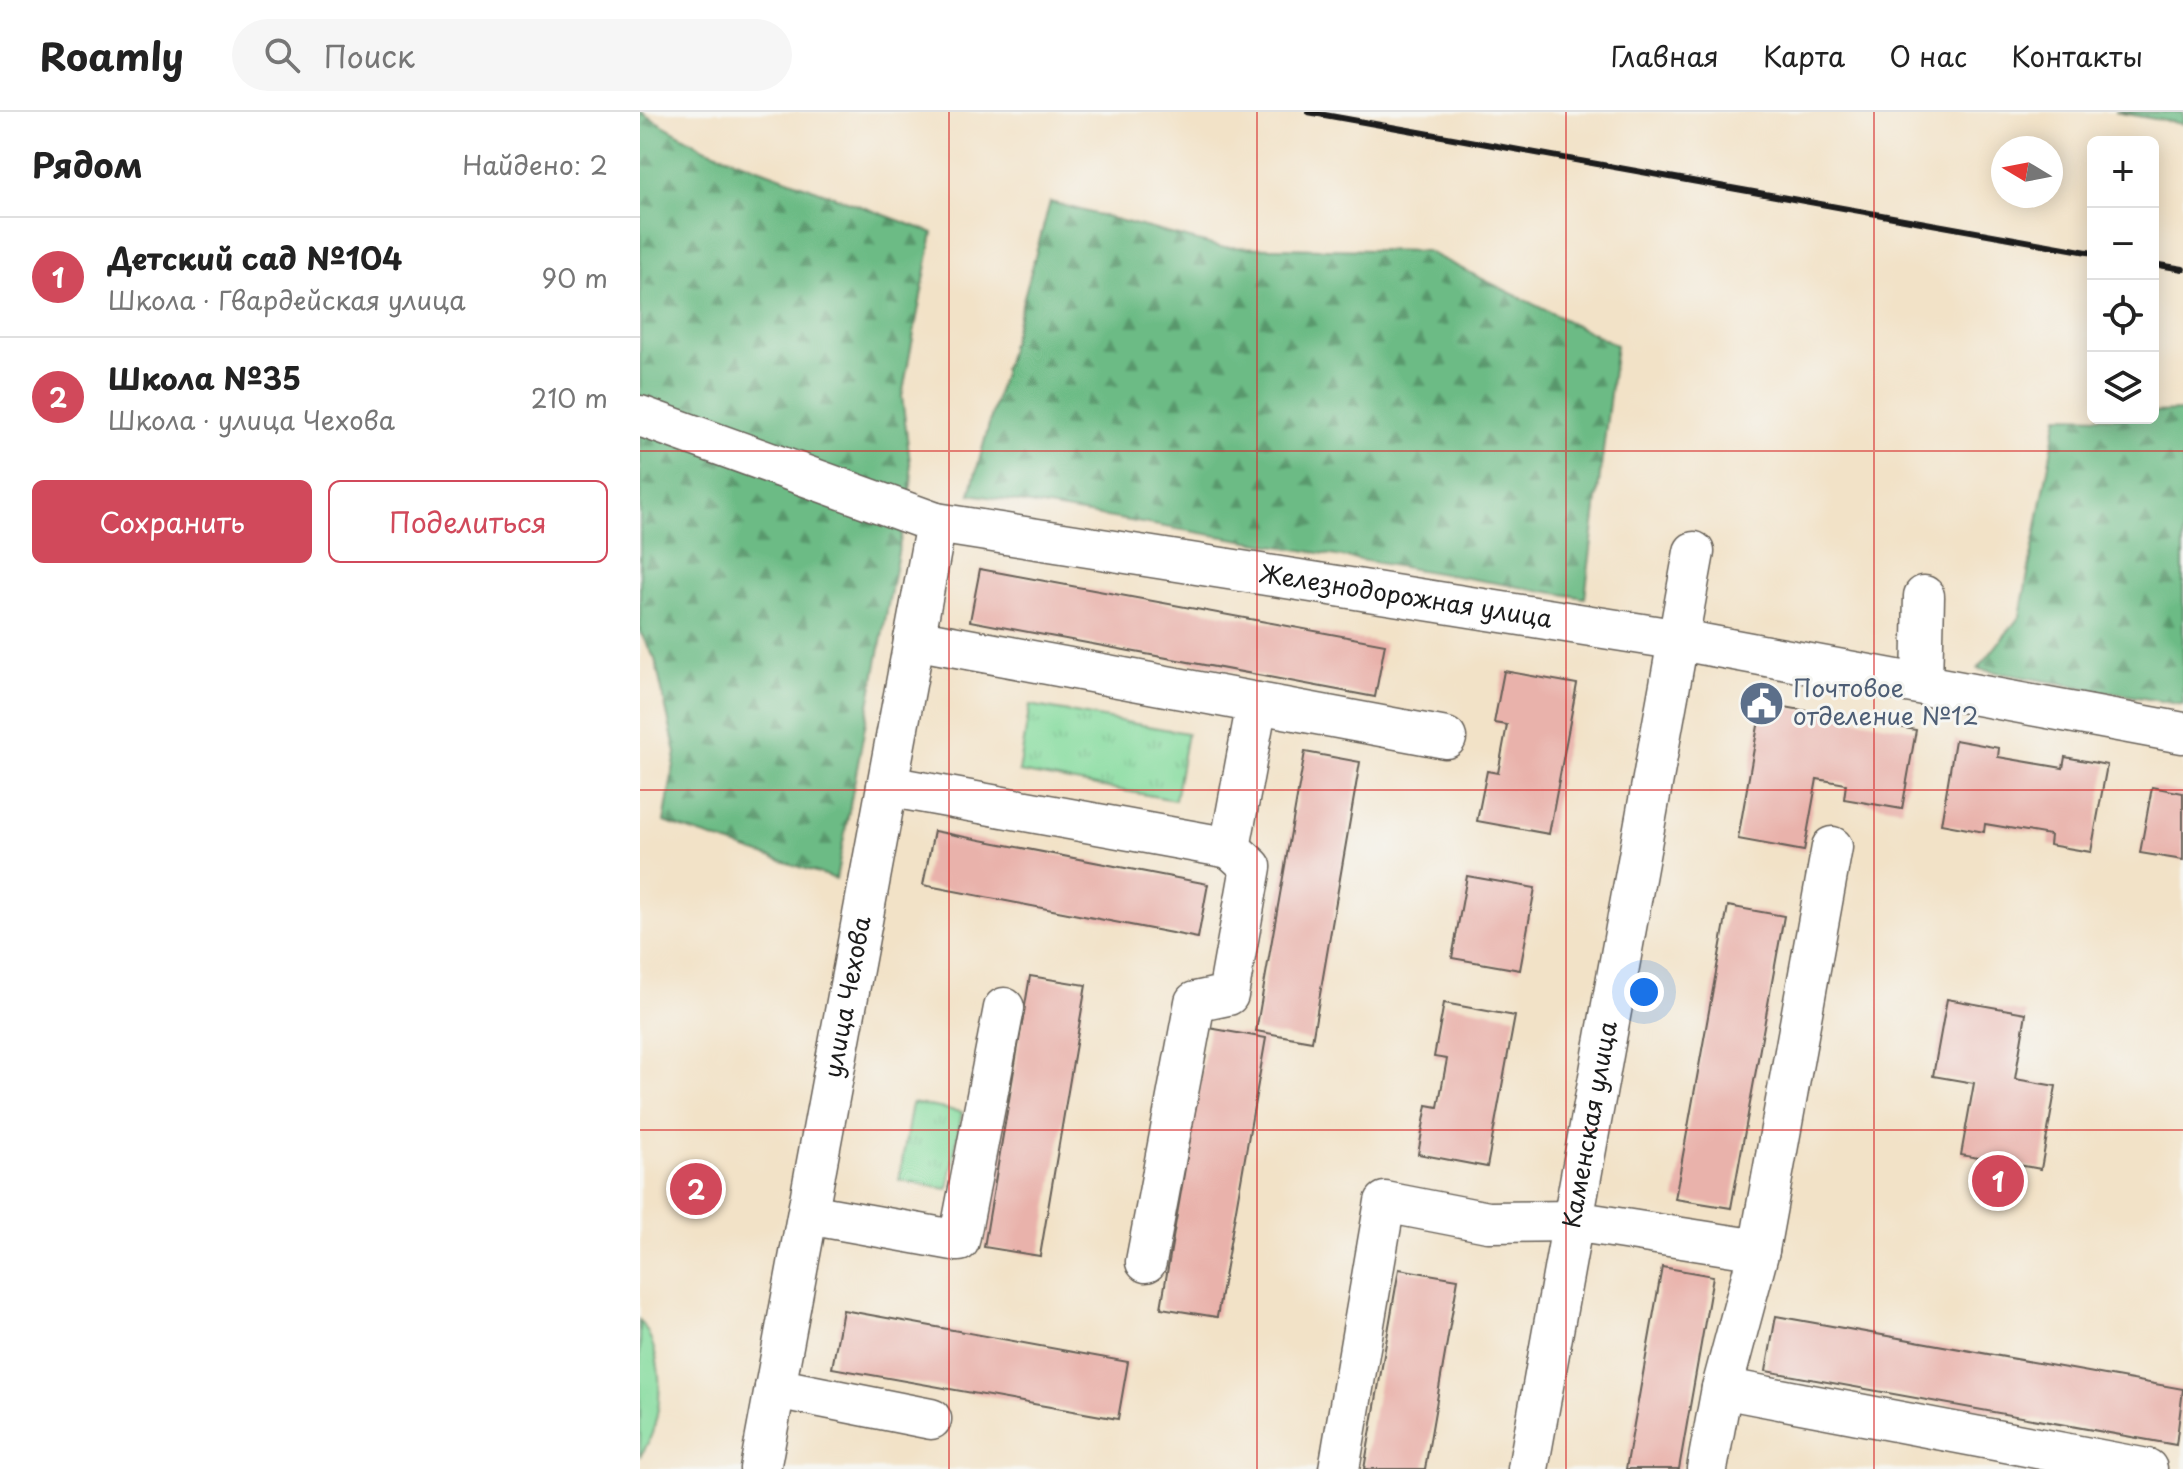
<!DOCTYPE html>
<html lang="ru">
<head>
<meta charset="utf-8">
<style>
  body { margin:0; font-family:"Playpen Sans",sans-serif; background:#f6f6f6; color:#222 }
  .controls { position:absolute; right:24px; top:24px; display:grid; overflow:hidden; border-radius:12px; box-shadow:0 4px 20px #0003 }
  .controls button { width:72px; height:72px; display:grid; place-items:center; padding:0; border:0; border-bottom:2px solid #e0e0e0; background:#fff; color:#222; font:40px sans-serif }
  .compass { position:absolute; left:1351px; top:24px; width:72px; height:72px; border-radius:50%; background:#fff; box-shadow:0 4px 20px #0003; rotate:280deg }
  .you { position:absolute; left:1004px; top:880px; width:28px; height:28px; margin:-20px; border:6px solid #fff; border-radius:50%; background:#1a73e8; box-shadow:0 0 0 12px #1a73e833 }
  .badge { display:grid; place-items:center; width:52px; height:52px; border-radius:50%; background:#d1495b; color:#fff; font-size:26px; font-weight:700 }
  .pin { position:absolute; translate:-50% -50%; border:4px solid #fff; box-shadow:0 2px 8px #0006 }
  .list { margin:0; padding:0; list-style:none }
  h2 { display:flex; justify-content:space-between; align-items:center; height:104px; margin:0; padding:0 32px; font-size:34px }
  h2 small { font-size:26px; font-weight:400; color:#767676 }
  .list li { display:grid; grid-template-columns:52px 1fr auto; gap:24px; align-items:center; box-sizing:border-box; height:120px; padding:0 32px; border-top:2px solid #e0e0e0 }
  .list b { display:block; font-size:30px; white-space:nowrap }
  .list p { margin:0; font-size:26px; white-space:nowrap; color:#767676 }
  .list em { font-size:26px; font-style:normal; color:#767676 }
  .actions { display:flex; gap:16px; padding:24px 32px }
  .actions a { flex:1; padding:18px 0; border:2px solid #d1495b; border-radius:12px; text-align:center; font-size:28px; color:#d1495b }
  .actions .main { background:#d1495b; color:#fff }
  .icon { flex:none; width:44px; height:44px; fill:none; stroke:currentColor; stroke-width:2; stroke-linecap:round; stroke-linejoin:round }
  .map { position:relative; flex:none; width:1543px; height:1357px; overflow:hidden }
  header { display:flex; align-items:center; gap:48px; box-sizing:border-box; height:112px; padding:0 40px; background:#fff; border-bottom:2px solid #e0e0e0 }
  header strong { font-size:38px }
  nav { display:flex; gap:44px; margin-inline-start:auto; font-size:28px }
  .search { width:560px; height:72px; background:#f6f6f6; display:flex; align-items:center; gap:20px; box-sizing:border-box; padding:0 28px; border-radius:44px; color:#767676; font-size:30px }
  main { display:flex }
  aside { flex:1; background:#fff }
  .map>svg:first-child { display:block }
  .grass { fill:url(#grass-tufts); stroke:#507c5d; stroke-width:2 }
  .forest { fill:url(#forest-firs); stroke:#446c50; stroke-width:2 }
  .pitch { fill:#85db9e; stroke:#507c5d; stroke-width:2 }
  .building { fill:#e9b2ab }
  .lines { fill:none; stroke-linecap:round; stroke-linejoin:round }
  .minor-casing { stroke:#676158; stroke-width:43 }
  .minor { stroke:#fff; stroke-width:40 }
  .rail { stroke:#1c1c1c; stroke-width:6 }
  .grid { fill:none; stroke:#d62828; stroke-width:2; stroke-opacity:0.55 }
  .labels { text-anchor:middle; stroke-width:6; stroke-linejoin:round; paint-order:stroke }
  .street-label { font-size:24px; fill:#1c1c1c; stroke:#f6f6f2 }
  .service-label { font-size:24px; fill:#4e5e75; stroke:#f6f6f2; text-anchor:start }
</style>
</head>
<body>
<header>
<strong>Roamly</strong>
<div class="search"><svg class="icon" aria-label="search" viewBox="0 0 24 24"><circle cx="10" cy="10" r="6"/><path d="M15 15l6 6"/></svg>Поиск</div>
<nav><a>Главная</a><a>Карта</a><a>О нас</a><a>Контакты</a></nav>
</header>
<main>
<aside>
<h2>Рядом<small>Найдено: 2</small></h2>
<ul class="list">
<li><span class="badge">1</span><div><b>Детский сад №104</b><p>Школа · Гвардейская улица</p></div><em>90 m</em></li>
<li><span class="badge">2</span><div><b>Школа №35</b><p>Школа · улица Чехова</p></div><em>210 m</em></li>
</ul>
<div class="actions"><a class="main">Сохранить</a><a>Поделиться</a></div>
</aside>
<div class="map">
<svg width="1543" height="1357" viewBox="0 0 1543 1357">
  <defs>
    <pattern id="grass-tufts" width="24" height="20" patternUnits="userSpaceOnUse" patternTransform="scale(2)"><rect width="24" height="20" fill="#85db9e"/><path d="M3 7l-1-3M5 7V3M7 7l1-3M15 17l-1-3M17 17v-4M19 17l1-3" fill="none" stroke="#72bb88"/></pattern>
    <pattern id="forest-firs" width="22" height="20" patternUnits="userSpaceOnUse" patternTransform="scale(2)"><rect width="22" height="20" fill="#6cbb85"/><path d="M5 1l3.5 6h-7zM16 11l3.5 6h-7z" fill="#58976c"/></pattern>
  </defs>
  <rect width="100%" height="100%" fill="#f6f6f2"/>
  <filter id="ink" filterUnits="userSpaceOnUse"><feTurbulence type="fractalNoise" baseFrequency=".0125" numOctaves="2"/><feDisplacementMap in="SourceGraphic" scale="16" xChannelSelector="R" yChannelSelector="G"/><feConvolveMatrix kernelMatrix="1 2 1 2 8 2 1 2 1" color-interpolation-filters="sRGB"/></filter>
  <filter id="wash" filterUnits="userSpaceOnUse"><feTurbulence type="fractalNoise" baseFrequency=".006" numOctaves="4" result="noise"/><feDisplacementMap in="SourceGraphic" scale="32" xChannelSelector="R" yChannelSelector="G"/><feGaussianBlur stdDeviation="1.8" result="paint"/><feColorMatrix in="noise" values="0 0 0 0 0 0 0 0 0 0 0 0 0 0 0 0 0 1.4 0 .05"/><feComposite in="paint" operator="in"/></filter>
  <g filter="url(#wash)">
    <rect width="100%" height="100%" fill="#f2e2c7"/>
    <path class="grass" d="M 390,593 L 547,621 L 535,688 L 379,660 Z
      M 272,991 L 322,1000 L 308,1077 L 259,1068 Z"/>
    <path class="forest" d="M 0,0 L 64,36 L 293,121 L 262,284 L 272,367 L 196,767 L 24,710 L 36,641 L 15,547 L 0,520 Z
      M 1475,0 L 1543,0 L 1543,12 Z
      M 410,90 L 580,135 L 786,139 L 976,233 L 945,486 L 330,382 Z
      M 1543,299 L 1543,593 L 1338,557 L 1380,504 L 1418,304 L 1513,306 L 1513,300 Z"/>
    <path class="pitch" d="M 0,1208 C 26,1243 26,1309 0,1344 Z"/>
    <g id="blocks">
      <path class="building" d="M 340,457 L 745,532 L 735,585 L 330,509 Z
        M 864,559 L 937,572 L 909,722 L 837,709 L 847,659 L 858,661 L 867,613 L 854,611 Z
        M 1122,591 L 1276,618 L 1262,697 L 1204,687 L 1206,672 L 1177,667 L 1164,739 L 1098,727 Z
        M 1315,628 L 1359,636 L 1358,645 L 1423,656 L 1425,645 L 1467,653 L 1451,740 L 1409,733 L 1410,723 L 1345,712 L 1344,720 L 1301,712 Z
        M 665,640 L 720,650 L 672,929 L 616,919 Z
        M 1512,675 L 1543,681 L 1543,748 L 1500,741 Z
        M 294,719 L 568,772 L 558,826 L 283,773 Z
        M 827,764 L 895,776 L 880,858 L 812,846 Z
        M 1088,794 L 1144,804 L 1091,1096 L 1035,1087 Z
        M 390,864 L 446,873 L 400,1144 L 344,1135 Z
        M 1307,887 L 1386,901 L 1375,967 L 1416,974 L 1401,1057 L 1321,1043 L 1334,971 L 1293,964 Z
        M 804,891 L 875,904 L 847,1055 L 778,1042 L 787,993 L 798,995 L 807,947 L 794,945 Z
        M 569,916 L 626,926 L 577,1205 L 521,1196 Z
        M 1022,1155 L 1073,1164 L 1039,1357 L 986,1357 Z
        M 759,1157 L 818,1167 L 785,1357 L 724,1357 Z
        M 203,1198 L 488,1250 L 478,1307 L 192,1256 Z
        M 1136,1204 L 1543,1277 L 1536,1333 L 1126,1259 Z"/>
    </g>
  </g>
  <g filter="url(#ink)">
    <use href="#blocks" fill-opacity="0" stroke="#676158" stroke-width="2"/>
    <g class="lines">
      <defs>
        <g id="minor">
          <path id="s1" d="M 0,304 L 296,411 L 1040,528 L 1543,621"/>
          <path d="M 274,527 L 806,626"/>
          <path d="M 1282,572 L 1284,484"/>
          <path d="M 247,674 L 590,736 L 617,591"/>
          <path d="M 168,1102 L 319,1129 L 364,896"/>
          <path d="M 506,1150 L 555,890 L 588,883 L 611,755 L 590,736"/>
          <path d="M 135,1276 L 291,1307"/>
          <path d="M 1082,1276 L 1507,1357"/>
          <path id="s2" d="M 120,1357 L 296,411"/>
          <path d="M 699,1357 L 745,1090 L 848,1110 L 933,1109 L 1119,1138"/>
          <path id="s3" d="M 888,1357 L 1054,440"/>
          <path d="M 1067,1357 L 1082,1276 L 1119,1138 L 1192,735"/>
        </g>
      </defs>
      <use href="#minor" class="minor-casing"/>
      <use href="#minor" class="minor"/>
      <path class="rail" d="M 668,0 L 1453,141
        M 1513,152 L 1543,157"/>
    </g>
  </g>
  <path class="grid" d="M 309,0 L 309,1357M 617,0 L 617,1357M 926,0 L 926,1357M 1234,0 L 1234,1357M 0,339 L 1543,339M 0,678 L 1543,678M 0,1018 L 1543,1018"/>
  <defs>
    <symbol id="civic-disc" viewBox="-11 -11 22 22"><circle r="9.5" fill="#5c6f8a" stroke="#f6f6f2"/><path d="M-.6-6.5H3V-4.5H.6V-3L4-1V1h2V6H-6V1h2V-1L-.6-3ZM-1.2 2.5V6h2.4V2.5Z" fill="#fff"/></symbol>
  </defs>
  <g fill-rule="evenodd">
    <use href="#civic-disc" x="1096" y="566" width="51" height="51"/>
  </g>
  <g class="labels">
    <g class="street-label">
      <text dy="8" stroke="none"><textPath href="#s1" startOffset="790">Железнодорожная улица</textPath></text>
      <text dy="8" stroke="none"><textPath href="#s2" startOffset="480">улица Чехова</textPath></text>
      <text dy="8" stroke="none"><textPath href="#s3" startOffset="350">Каменская улица</textPath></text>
    </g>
    <g class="service-label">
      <text x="1153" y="585">Почтовое<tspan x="1153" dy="28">отделение №12</tspan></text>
    </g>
  </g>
</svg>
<div class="controls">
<button>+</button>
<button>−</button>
<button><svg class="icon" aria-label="locate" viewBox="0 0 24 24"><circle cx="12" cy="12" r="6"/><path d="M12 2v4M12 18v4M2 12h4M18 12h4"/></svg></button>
<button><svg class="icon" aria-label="layers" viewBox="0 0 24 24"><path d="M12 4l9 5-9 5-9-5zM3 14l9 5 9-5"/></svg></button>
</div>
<svg class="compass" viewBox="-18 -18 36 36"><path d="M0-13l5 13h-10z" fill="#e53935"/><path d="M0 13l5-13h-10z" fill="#767676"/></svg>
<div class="you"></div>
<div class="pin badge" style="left:1358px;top:1069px">1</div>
<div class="pin badge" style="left:56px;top:1077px">2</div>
</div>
</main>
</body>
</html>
